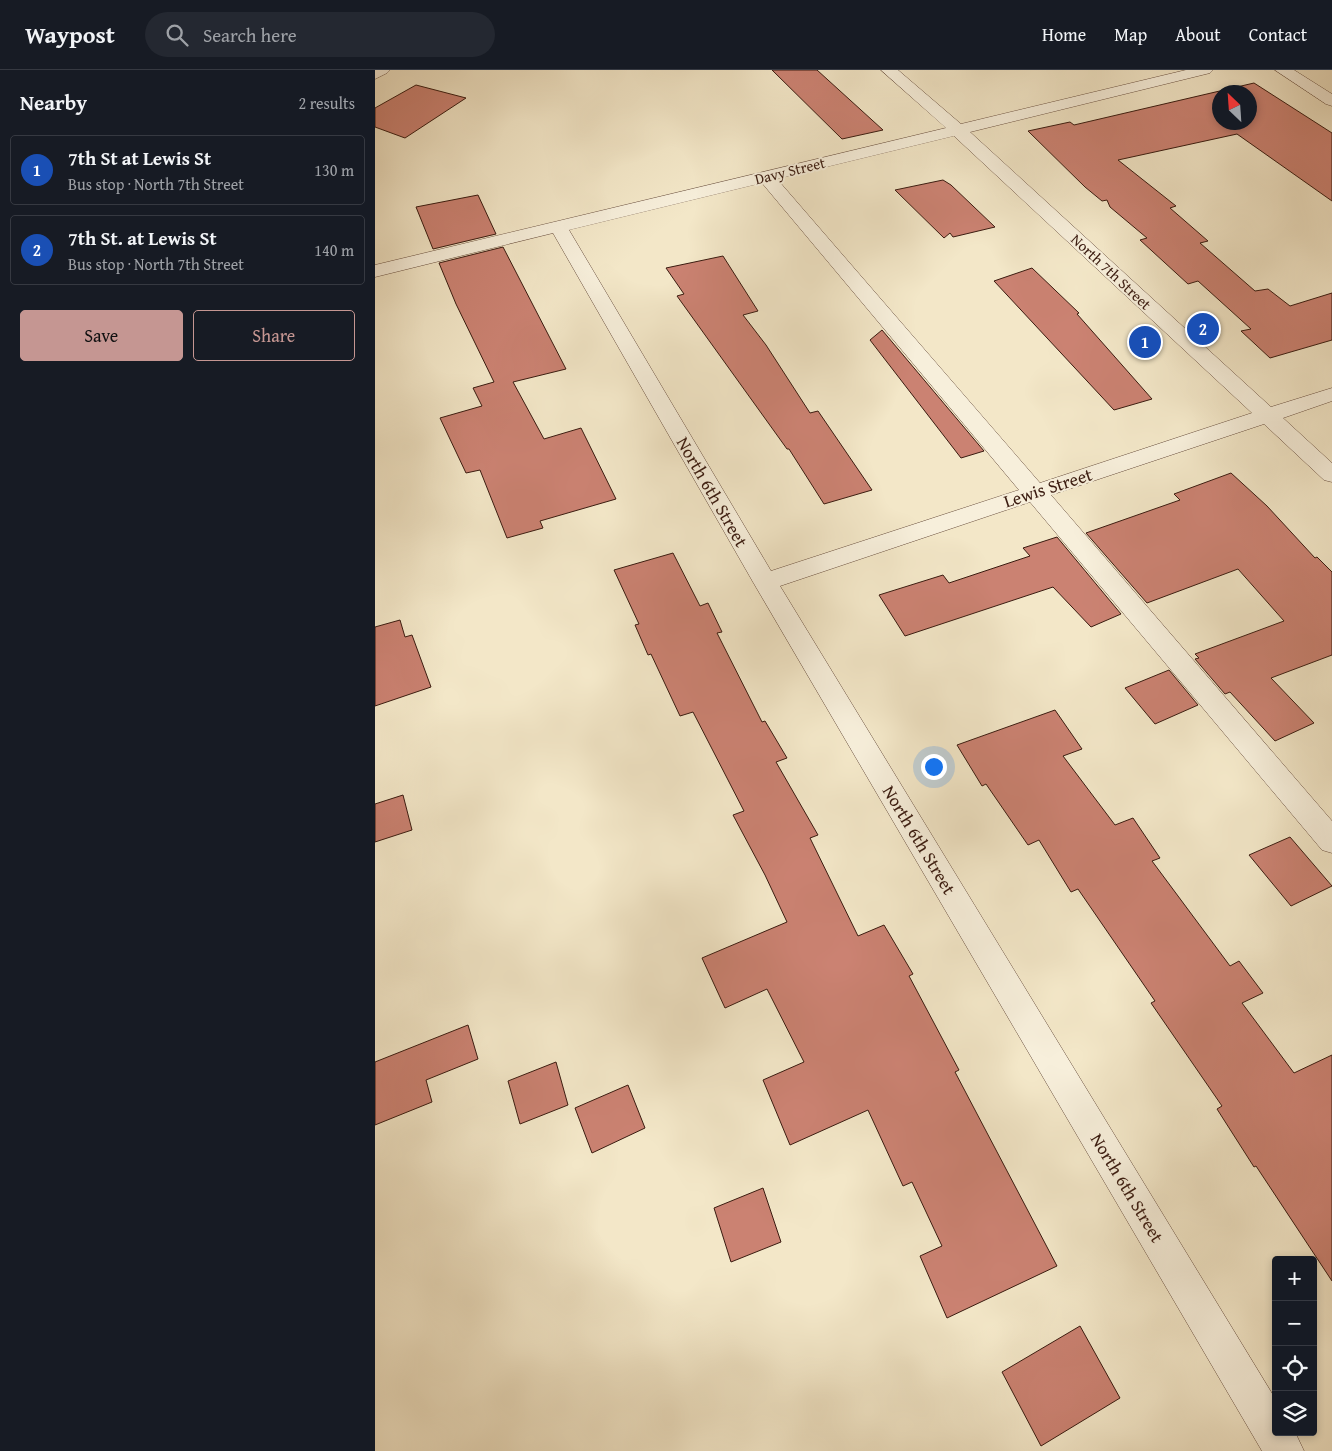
<!DOCTYPE html>
<html lang="en">
<head>
<meta charset="utf-8">
<style>
  body { margin:0; font-family:"Gentium Book Plus",serif; background:#242831; color:#f1f3f6 }
  .controls { position:absolute; right:15px; bottom:15px; display:grid; overflow:hidden; border-radius:5px; box-shadow:0 2px 8px #0003 }
  .controls button { width:45px; height:45px; display:grid; place-items:center; padding:0; border:0; border-bottom:1px solid #363941; background:#171b24; color:#f1f3f6; font:25px sans-serif }
  .compass { position:absolute; left:837px; top:15px; width:45px; height:45px; border-radius:50%; background:#171b24; box-shadow:0 2px 8px #0003; rotate:335deg }
  .you { position:absolute; left:558px; top:696px; width:18px; height:18px; margin:-12px; border:4px solid #fff; border-radius:50%; background:#1a73e8; box-shadow:0 0 0 8px #1a73e833 }
  .badge { display:grid; place-items:center; width:32px; height:32px; border-radius:50%; background:#c59692; color:#fff; font-size:16px; font-weight:700 }
  .pin { position:absolute; translate:-50% -50%; border:2px solid #fff; box-shadow:0 1px 5px #0006 }
  .list { margin:0; padding:0; list-style:none }
  h2 { display:flex; justify-content:space-between; align-items:center; height:65px; margin:0; padding:0 20px; font-size:21px }
  h2 small { font-size:16px; font-weight:400; color:#9ea1a6 }
  .list li { display:grid; grid-template-columns:32px 1fr auto; gap:15px; align-items:center; box-sizing:border-box; height:70px; margin:0 10px 10px; padding:0 10px; border:1px solid #363941; border-radius:5px }
  .list b { display:block; font-size:19px; white-space:nowrap }
  .list p { margin:0; font-size:16px; white-space:nowrap; color:#9ea1a6 }
  .list em { font-size:16px; font-style:normal; color:#9ea1a6 }
  .actions { display:flex; gap:10px; padding:15px 20px }
  .actions a { flex:1; padding:11px 0; border:1px solid #c59692; border-radius:5px; text-align:center; font-size:18px; color:#c59692 }
  .actions .main { background:#c59692; color:#111 }
  .icon { flex:none; width:28px; height:28px; fill:none; stroke:currentColor; stroke-width:2; stroke-linecap:round; stroke-linejoin:round }
  .map { position:relative; flex:none; width:957px; height:1381px; overflow:hidden }
  header { display:flex; align-items:center; gap:30px; box-sizing:border-box; height:70px; padding:0 25px; background:#171b24; border-bottom:1px solid #363941 }
  header strong { font-size:24px }
  nav { display:flex; gap:28px; margin-inline-start:auto; font-size:18px }
  .search { width:350px; height:45px; background:#242831; display:flex; align-items:center; gap:12px; box-sizing:border-box; padding:0 18px; border-radius:28px; color:#9ea1a6; font-size:19px }
  main { display:flex }
  aside { flex:1; background:#171b24 }
  .map>svg:first-child { display:block }
  .building { fill:#cb8272; stroke:#3a1b10; fill-rule:evenodd }
  .lines { fill:none; stroke-linecap:round; stroke-linejoin:round }
  .minor-casing { stroke:#684e3e; stroke-width:1 }
  .minor { fill:#f7efdb; fill-rule:evenodd }
  .labels { text-anchor:middle; stroke-width:4; stroke-linejoin:round; paint-order:stroke }
  .far-street-label { font-size:15px; fill:#3a1b10; stroke:#f7efdb }
  .street-label { font-size:18px; fill:#3a1b10; stroke:#f7efdb }
</style>
</head>
<body>
<header>
<strong>Waypost</strong>
<div class="search"><svg class="icon" aria-label="search" viewBox="0 0 24 24"><circle cx="10" cy="10" r="6"/><path d="M15 15l6 6"/></svg>Search here</div>
<nav><a>Home</a><a>Map</a><a>About</a><a>Contact</a></nav>
</header>
<main>
<aside>
<h2>Nearby<small>2 results</small></h2>
<ul class="list">
<li><span class="badge" style="background:#1a4fb4">1</span><div><b>7th St at Lewis St</b><p>Bus stop · North 7th Street</p></div><em>130 m</em></li>
<li><span class="badge" style="background:#1a4fb4">2</span><div><b>7th St. at Lewis St</b><p>Bus stop · North 7th Street</p></div><em>140 m</em></li>
</ul>
<div class="actions"><a class="main">Save</a><a>Share</a></div>
</aside>
<div class="map">
<svg width="957" height="1381" viewBox="0 0 957 1381">
  <rect width="100%" height="100%" fill="#f3e7c8"/>
  <filter id="stains"><feTurbulence type="fractalNoise" baseFrequency=".004" numOctaves="4"/><feColorMatrix values="0 0 0 0 .2 0 0 0 0 .09 0 0 0 0 .02 0 0 0 .5 -.17"/></filter>
  <radialGradient id="worn" r=".72"><stop offset=".6" stop-color="#630" stop-opacity="0"/><stop offset="1" stop-color="#630" stop-opacity=".3"/></radialGradient>
  <path class="building" d="M 397,0 L 442,0 L 508,60 L 467,69 Z
    M 879,13 L 957,63 L 957,131 L 862,64 L 743,90 L 801,136 L 795,138 L 833,171 L 825,173 L 880,221 L 893,219 L 915,236 L 957,223 L 957,270 L 895,288 L 866,261 L 876,259 L 823,211 L 813,214 L 765,170 L 772,168 L 735,137 L 732,130 L 727,131 L 710,117 L 653,61 L 695,52 L 699,55 ZM 844,22 L 874,22 L 874,52 L 844,52 Z
    M 41,15 L 91,28 L 30,68 L 0,57 L 0,38 Z
    M 568,110 L 576,115 L 620,157 L 578,167 L 575,163 L 569,168 L 520,120 Z
    M 103,125 L 121,164 L 58,179 L 41,137 Z
    M 128,177 L 191,299 L 138,312 L 169,369 L 206,358 L 241,429 L 165,451 L 168,458 L 132,468 L 105,400 L 91,403 L 65,348 L 107,336 L 98,318 L 119,312 L 81,234 L 64,193 Z
    M 348,186 L 383,241 L 368,245 L 391,275 L 435,343 L 443,341 L 497,420 L 449,434 L 414,379 L 412,379 L 302,226 L 309,224 L 291,198 Z
    M 657,198 L 704,243 L 702,244 L 777,329 L 739,340 L 619,211 Z
    M 507,260 L 609,381 L 586,388 L 495,270 Z
    M 856,403 L 892,436 L 940,488 L 942,487 L 957,502 L 957,585 L 896,608 L 939,653 L 900,671 L 855,622 L 850,624 L 820,589 L 824,588 L 820,584 L 909,551 L 863,499 L 772,533 L 711,463 L 805,430 L 799,424 Z
    M 682,467 L 746,544 L 716,557 L 678,517 L 530,566 L 504,525 L 568,505 L 574,513 L 655,486 L 648,478 Z
    M 298,483 L 325,536 L 333,533 L 347,562 L 342,563 L 387,652 L 390,651 L 412,688 L 401,692 L 443,765 L 435,768 L 483,866 L 509,855 L 538,904 L 534,906 L 584,1000 L 580,1002 L 682,1196 L 572,1248 L 545,1186 L 567,1176 L 537,1112 L 528,1116 L 493,1040 L 415,1075 L 388,1010 L 429,992 L 392,919 L 350,938 L 327,888 L 412,852 L 390,805 L 358,745 L 369,741 L 318,642 L 305,646 L 276,584 L 273,585 L 260,555 L 264,554 L 239,500 Z
    M 25,550 L 30,567 L 37,565 L 56,617 L 0,636 L 0,557 Z
    M 794,600 L 823,635 L 780,654 L 750,618 Z
    M 680,640 L 707,679 L 688,686 L 740,755 L 758,748 L 785,788 L 777,791 L 855,896 L 864,891 L 888,923 L 867,933 L 919,1003 L 957,985 L 957,1211 L 881,1096 L 879,1097 L 842,1039 L 847,1036 L 776,933 L 780,931 L 703,819 L 696,822 L 664,770 L 653,775 L 611,714 L 607,716 L 582,675 Z
    M 28,725 L 37,760 L 0,772 L 0,734 Z
    M 915,767 L 957,816 L 916,836 L 874,785 Z
    M 93,955 L 103,989 L 51,1010 L 57,1032 L 0,1055 L 0,992 Z
    M 181,992 L 193,1035 L 145,1054 L 133,1011 Z
    M 253,1015 L 270,1058 L 217,1083 L 200,1038 Z
    M 388,1118 L 406,1172 L 356,1192 L 339,1138 Z
    M 705,1256 L 745,1328 L 666,1376 L 627,1302 Z"/>
  <g class="lines">
    <defs>
      <path id="minor" d="M 0,0 L 15,0 L 12,3 L 0,9 Z
        M 506,0 L 523,0 L 586,54 L 811,0 L 838,0 L 835,3 L 595,62 L 896,337 L 957,318 L 957,331 L 908,348 L 957,393 L 957,412 L 949,410 L 889,354 L 676,425 L 957,751 L 957,783 L 947,780 L 655,432 L 405,516 L 901,1330 L 901,1362 L 920,1362 L 929,1381 L 887,1381 L 378,512 L 178,163 L 0,207 L 0,195 L 571,58 ZM 579,66 L 877,343 L 665,413 L 402,109 ZM 387,113 L 644,420 L 396,501 L 194,160 Z
        M 900,0 L 919,0 L 957,24 L 957,36 L 951,34 Z"/>
    </defs>
    <use href="#minor" class="minor-casing"/>
    <use href="#minor" class="minor"/>
  </g>
  <g class="labels">
    <g class="far-street-label">
      <text transform="translate(415 101) rotate(-14)" y="5">Davy Street</text>
      <text transform="translate(736 202) rotate(43)" y="5">North 7th Street</text>
    </g>
    <g class="street-label">
      <text transform="translate(673 418) rotate(-18)" y="6">Lewis Street</text>
      <text transform="translate(337 422) rotate(60)" y="6">North 6th Street</text>
      <text transform="translate(544 770) rotate(59)" y="6">North 6th Street</text>
      <text transform="translate(752 1118) rotate(59)" y="6">North 6th Street</text>
    </g>
  </g>
  <rect width="100%" height="100%" filter="url(#stains)"/>
  <rect width="100%" height="100%" fill="url(#worn)"/>
</svg>
<div class="controls">
<button>+</button>
<button>−</button>
<button><svg class="icon" aria-label="locate" viewBox="0 0 24 24"><circle cx="12" cy="12" r="6"/><path d="M12 2v4M12 18v4M2 12h4M18 12h4"/></svg></button>
<button><svg class="icon" aria-label="layers" viewBox="0 0 24 24"><path d="M12 4l9 5-9 5-9-5zM3 14l9 5 9-5"/></svg></button>
</div>
<svg class="compass" viewBox="-18 -18 36 36"><path d="M0-13l5 13h-10z" fill="#e53935"/><path d="M0 13l5-13h-10z" fill="#9ea1a6"/></svg>
<div class="you"></div>
<div class="pin badge" style="left:770px;top:272px;background:#1a4fb4">1</div>
<div class="pin badge" style="left:828px;top:259px;background:#1a4fb4">2</div>
</div>
</main>
</body>
</html>
